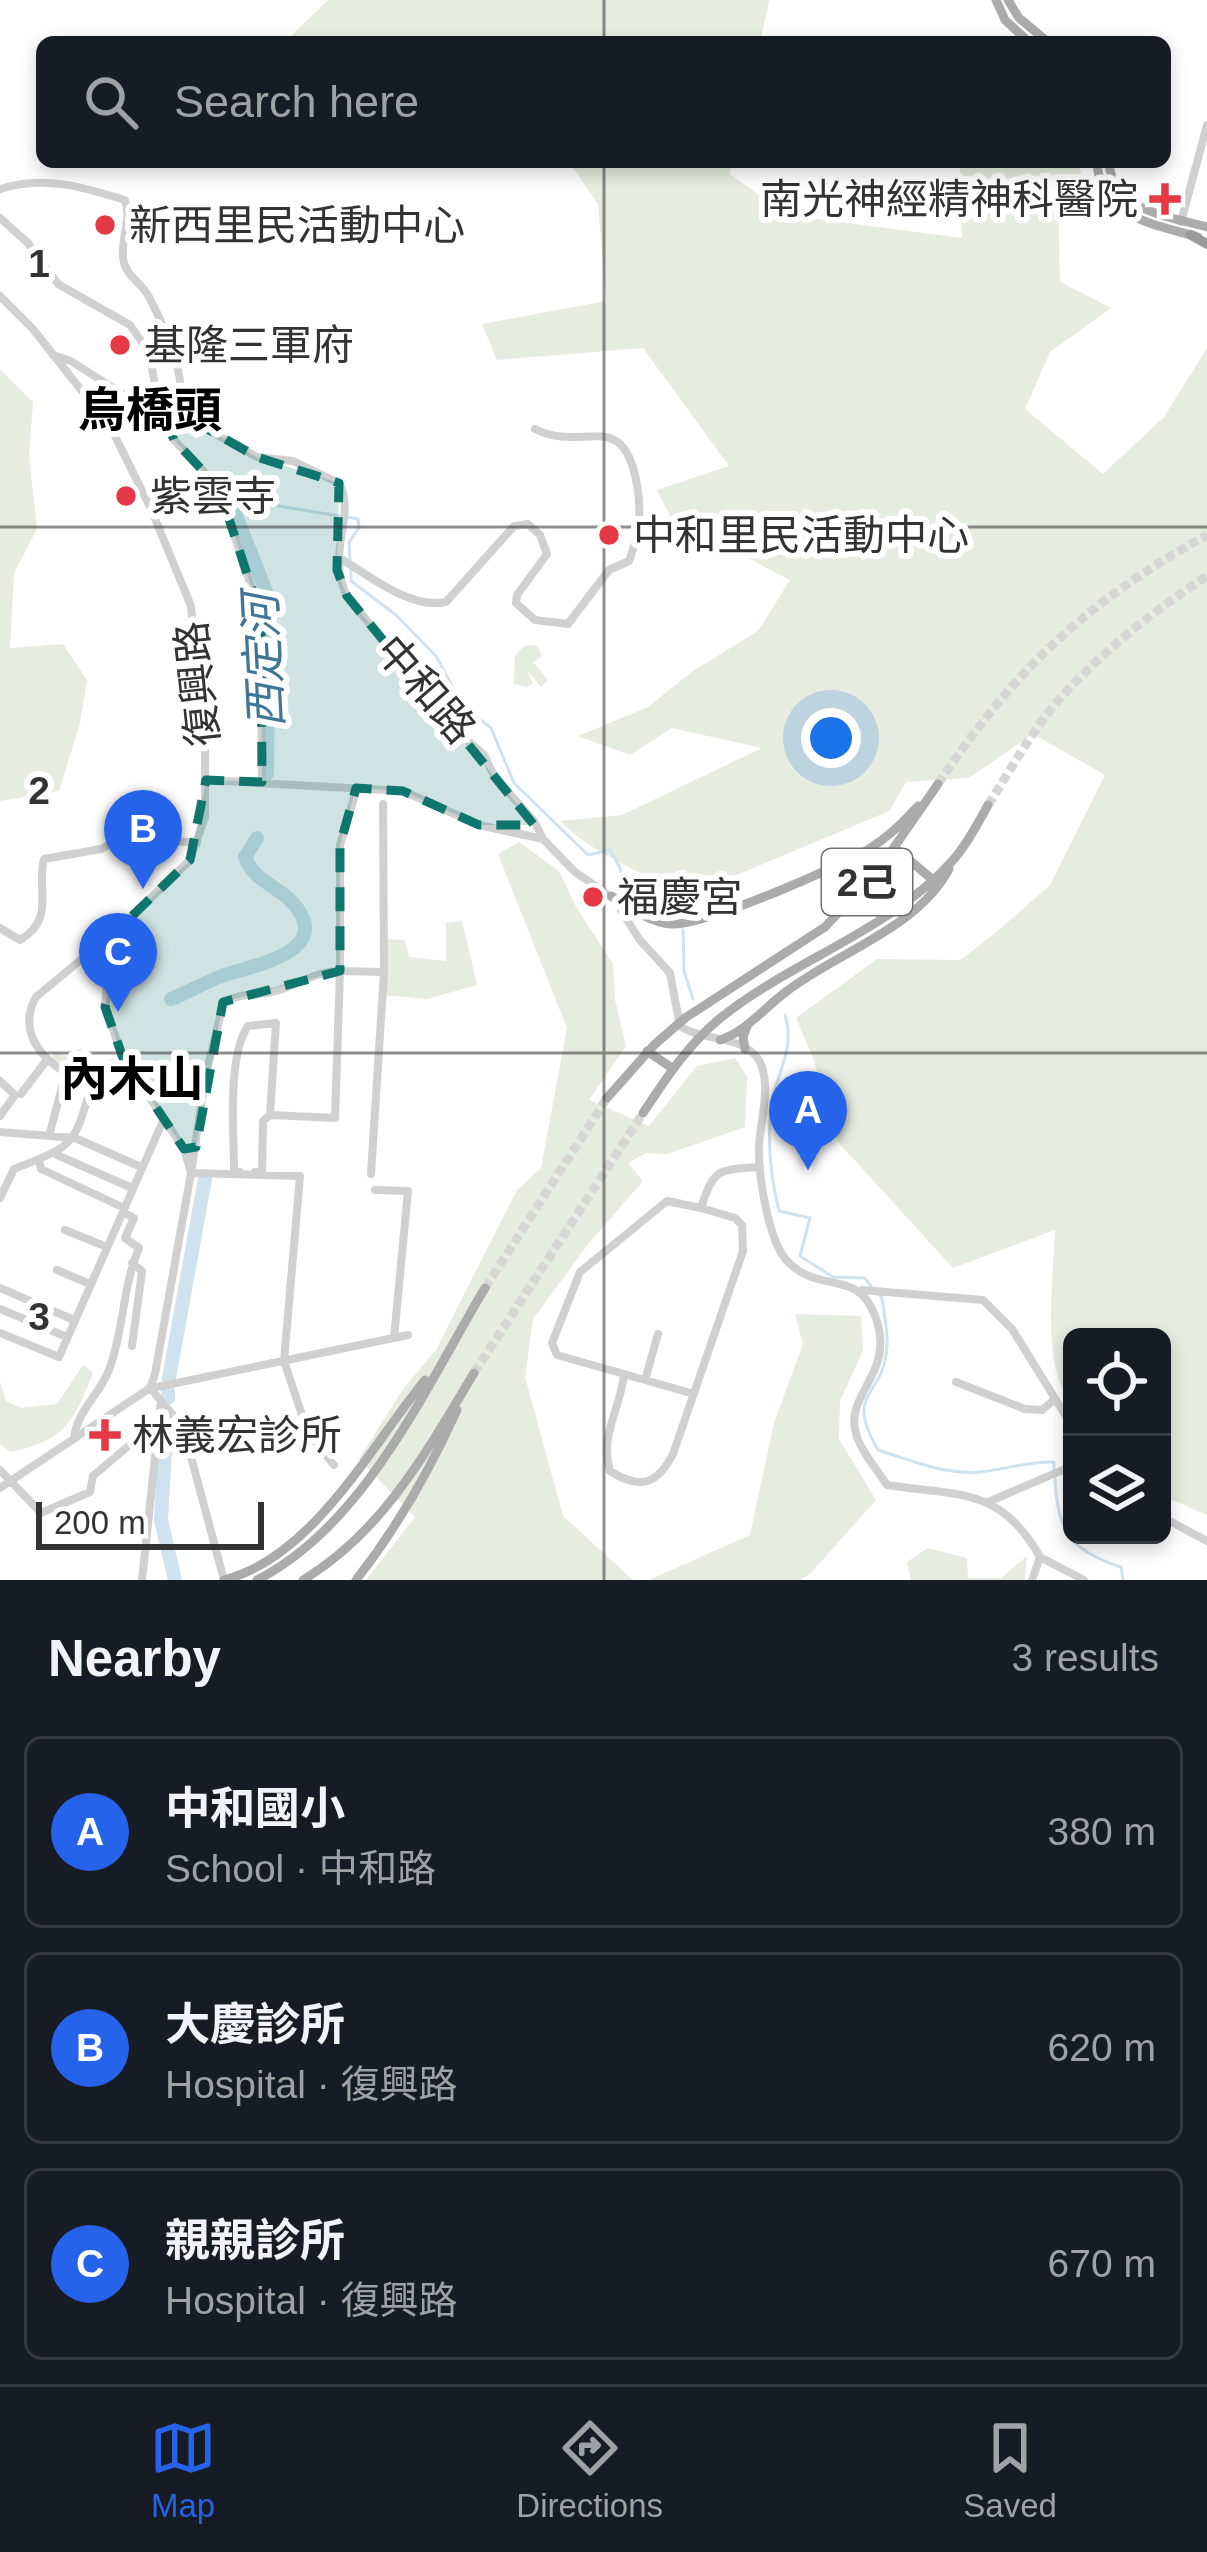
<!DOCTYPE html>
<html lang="en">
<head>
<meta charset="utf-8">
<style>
  body { margin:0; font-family:Helvetica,"Noto Sans TC",sans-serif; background:#242831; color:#f1f3f6 }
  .controls { position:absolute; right:36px; bottom:36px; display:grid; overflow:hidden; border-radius:18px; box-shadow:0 6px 18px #0003 }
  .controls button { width:108px; height:108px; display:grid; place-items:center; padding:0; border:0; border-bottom:3px solid #363941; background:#171b24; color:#f1f3f6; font:60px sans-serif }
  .scale { position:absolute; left:36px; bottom:30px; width:228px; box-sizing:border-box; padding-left:12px; border:6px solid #333; border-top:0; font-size:33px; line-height:42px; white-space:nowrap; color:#333; -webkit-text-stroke:9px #fff; paint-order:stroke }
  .you { position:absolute; left:831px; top:738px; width:42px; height:42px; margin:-30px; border:9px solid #fff; border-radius:50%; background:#1a73e8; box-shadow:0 0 0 18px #1a73e833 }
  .badge { display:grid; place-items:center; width:78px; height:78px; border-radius:50%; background:#2563eb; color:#fff; font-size:39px; font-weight:700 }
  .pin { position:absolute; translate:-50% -99px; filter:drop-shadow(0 3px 6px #0008) }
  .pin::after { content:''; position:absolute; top:63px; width:42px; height:36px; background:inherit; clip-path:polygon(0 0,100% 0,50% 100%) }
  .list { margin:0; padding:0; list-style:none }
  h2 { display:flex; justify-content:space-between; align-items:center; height:156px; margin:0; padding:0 48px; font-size:51px }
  h2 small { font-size:39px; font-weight:400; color:#9ea1a6 }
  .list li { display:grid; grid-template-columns:78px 1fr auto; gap:36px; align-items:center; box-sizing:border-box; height:192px; margin:0 24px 24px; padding:0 24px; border:3px solid #363941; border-radius:18px }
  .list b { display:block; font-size:45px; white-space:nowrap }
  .list p { margin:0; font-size:39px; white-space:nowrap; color:#9ea1a6 }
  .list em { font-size:39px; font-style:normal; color:#9ea1a6 }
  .icon { flex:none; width:66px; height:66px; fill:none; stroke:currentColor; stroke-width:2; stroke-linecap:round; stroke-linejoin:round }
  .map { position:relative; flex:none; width:1207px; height:1580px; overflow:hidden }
  .search { position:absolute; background:#171b24; box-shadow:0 6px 18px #0003; left:36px; right:36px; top:36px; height:132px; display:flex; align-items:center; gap:30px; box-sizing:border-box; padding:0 42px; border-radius:18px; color:#9ea1a6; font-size:45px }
  .sheet { height:804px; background:#171b24 }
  nav { display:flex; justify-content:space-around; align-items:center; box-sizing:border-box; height:168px; border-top:3px solid #363941; background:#171b24; font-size:33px; color:#9ea1a6 }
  nav a { display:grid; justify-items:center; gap:6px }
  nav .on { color:#2563eb }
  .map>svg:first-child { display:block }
  .green { fill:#e6ecdf }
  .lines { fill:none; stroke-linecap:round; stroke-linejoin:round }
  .stream { stroke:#cfe2ee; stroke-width:3 }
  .river { stroke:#cfe2ee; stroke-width:14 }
  .major-tunnel { stroke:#d6d6d6; stroke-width:9; stroke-dasharray:9 4.5; stroke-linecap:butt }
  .minor { stroke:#d0d0d0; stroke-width:8 }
  .major { stroke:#ababab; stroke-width:9 }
  .highway { stroke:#9a9a9a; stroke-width:10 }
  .marked { fill:#0f766e; fill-opacity:0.2; stroke:#0f766e; stroke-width:9; stroke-dasharray:24 15; stroke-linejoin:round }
  .grid { fill:none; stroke:#333; stroke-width:3; stroke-opacity:0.55 }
  .poi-dot { fill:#e63946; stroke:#fff; stroke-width:4.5 }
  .labels { text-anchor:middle; stroke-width:12; stroke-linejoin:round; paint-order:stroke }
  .shield { fill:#fff; stroke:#707070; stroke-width:3 }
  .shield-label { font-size:39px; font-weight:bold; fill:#333 }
  .poi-label { font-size:42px; fill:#333; stroke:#fff; text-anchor:start }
  .street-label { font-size:42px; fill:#333; stroke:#fff }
  .water-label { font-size:45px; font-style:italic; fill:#3f7597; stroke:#fff }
  .quarter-label { font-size:48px; font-weight:bold; fill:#000; stroke:#fff }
  .grid-label { font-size:39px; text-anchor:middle; font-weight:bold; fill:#333; stroke:#fff; stroke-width:12; stroke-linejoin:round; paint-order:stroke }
</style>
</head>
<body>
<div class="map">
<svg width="1207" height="1580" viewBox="0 0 1207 1580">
  <rect width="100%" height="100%" fill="#fff"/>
  <path class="green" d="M 328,0 L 769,0 L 769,2 L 760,42 L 285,42 Z
    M 569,162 L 732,162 L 730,174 L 787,215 L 962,238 L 960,162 L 1078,162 L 1082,176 L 1058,204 L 1060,282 L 1111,308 L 1050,352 L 1025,409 L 1103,474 L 1164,417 L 1207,348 L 1207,1515 L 1170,1499 L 1162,1491 L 1162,1337 L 1072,1337 L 1072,1403 C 1040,1371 1054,1274 1055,1230 L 953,1268 L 838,1142 L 813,1058 L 796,1018 L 877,959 L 960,960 L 993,935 L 1050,885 L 1105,775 L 1033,734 L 969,778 L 906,782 L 889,811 L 687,896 C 644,872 594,856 560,821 L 622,815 L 762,748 L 672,728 L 630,755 L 578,736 L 648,707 L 693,671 L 758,631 L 790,580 L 671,518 L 657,490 L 729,466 L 643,348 L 497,360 L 482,324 L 606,301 L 598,204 Z
    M 0,369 L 33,402 L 29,455 L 37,529 L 14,573 L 10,648 L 63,644 L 87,680 L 80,723 L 59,791 L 0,801 Z
    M 537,645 L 542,656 L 531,665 L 535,664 L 548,680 L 541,687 L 526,669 L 533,683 L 527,687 L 514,684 L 515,655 L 524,646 Z
    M 519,842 L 559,871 L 575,905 L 613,964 L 615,1000 L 626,1046 L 589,1100 L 649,1126 L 697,1066 L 735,1058 L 747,1077 L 745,1127 L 667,1154 L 646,1153 L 628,1163 L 643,1181 L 589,1243 L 533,1319 L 525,1377 L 563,1516 L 633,1580 L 366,1580 L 415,1517 L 359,1459 L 403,1389 L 436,1350 L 517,1190 L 541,1168 L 567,1028 L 498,854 Z
    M 462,921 L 477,985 L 427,999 L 382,995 L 384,939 L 405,940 L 409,957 L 446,961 L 446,923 Z
    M 81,1048 L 84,1058 L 100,1064 L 113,1058 L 119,1068 L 116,1075 L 95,1076 L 50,1059 L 56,1052 L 66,1056 Z
    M 795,1314 L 861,1316 L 863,1350 L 840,1401 L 839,1439 L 876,1500 L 810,1574 L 800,1580 L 649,1580 L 750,1535 L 774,1423 L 803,1344 Z
    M 83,1365 L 93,1372 C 74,1422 66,1440 10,1452 L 0,1444 L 0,1382 L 6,1401 L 21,1408 L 57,1404 Z
    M 928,1548 L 967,1558 L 968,1578 L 1001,1578 L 1027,1556 L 1025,1580 L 911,1580 L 907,1562 Z"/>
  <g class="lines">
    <path class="stream" d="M 229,498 L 358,519 L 359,528 L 349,542 L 350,560
      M 351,570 L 351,581 L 396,615 L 436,656 L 463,706 L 491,728 L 514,783 L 588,855 L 610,850 L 620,868 L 627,898
      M 683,930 L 684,971 L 693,999
      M 785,1015 C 795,1047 779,1068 773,1098 C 766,1136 770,1175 779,1211 L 810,1218 L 800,1256 L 833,1277 L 865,1278 L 871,1286
      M 878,1293 L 882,1298 C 884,1313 888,1331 887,1346 C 884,1400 843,1389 878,1450 C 910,1460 945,1475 979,1472 C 1005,1470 1026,1461 1054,1462 L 1054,1469
      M 1055,1479 C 1057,1532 1071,1551 1121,1567 L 1123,1580"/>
    <path class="river" d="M 213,481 L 229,498 L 269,599 L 267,774
      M 171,999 C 189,992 205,982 222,976 C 252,965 339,952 291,901 C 275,885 253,880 245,857 L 257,838
      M 169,1378 L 205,1179
      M 168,1398 L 168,1391
      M 167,1416 L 161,1520 L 175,1580"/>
    <path class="major-tunnel" d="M 938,784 C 1015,669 1086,602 1207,535
      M 988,805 C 1010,771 1030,734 1056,703 C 1100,653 1152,612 1207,576
      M 485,1288 L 607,1098
      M 474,1373 L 643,1113"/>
    <path class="minor" d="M 0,189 C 44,175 83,187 125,200 C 132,219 121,238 123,257 C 124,275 142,283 149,297 C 168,334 182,364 182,407
      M 0,218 L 28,243 L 58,284 L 130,325 L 149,352 L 158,401 L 174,440 L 219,488 L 261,617 L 262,782
      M 1181,222 L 1207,125
      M 0,296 L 33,329 L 111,428 L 151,509 L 191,606 L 205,736 L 205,817 L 190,860 L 129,919 L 107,985 L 105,1007 L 123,1058 L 184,1149 L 191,1173 L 155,1374 L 150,1388 L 0,1488
      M 53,355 L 71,361 L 129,398 L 182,407 L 208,430 L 257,457 L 293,461 L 339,483 C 357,515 325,552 347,596 L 456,730 L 484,755 L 494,776 L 534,821 L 543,839
      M 338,557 C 367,574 410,610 446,602 L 514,526 L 528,524 L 540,535 L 547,554 L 517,595 L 516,603 L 535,620 L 568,624 L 609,570 L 629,561 C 639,535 642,513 637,485 C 623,405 584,454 535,429
      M 206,780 L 403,791 L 479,825 L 543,839 L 575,872 L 614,899 L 639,939 L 670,973 L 680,1026 C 702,1041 738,1035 756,1056 C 774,1078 760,1121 759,1146 C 758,1174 768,1240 787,1261 C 821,1297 861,1264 878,1325 C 891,1373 848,1394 855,1429 C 858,1448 876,1468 887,1485 C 959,1496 1001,1487 1040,1557
      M 125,923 L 36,997 C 3,1055 99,1103 140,1082
      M 0,928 L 20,940 C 56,919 36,889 44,859 L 101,849 L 127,836 L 197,843
      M 0,1081 L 15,1095 L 0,1116
      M 21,1094 L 46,1061
      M 0,1132 L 75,1138 L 141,1167
      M 49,1136 L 66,1072
      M 57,1155 L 132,1188
      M 39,1159 L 41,1169 L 124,1208
      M 240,1172 L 234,1171 C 234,1133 227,1056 248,1026 L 276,1023 L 270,1115 L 335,1118 L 340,971 L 384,972
      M 255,1172 L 262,1172 L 263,1121 L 270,1115
      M 371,1174 L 384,972 L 383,804
      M 375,1190 L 408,1191 L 394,1338
      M 0,1198 L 14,1169 C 78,1144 73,1146 93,1081
      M 701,1208 L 667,1201 L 580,1272 L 552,1343 L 557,1355 L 624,1374 C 621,1408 599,1436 610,1471 C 640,1490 657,1485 673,1454 L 743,1251 L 742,1225 L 735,1218 L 701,1208 C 714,1167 719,1170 760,1167
      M 65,1230 L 107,1247
      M 57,1270 L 90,1284
      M 0,1288 L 74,1320
      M 862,1290 L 983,1300 L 1012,1329 L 1072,1426
      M 0,1309 L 67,1337
      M 0,1333 L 59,1357 L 163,1121
      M 132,1346 L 142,1271 L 132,1263
      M 624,1374 L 694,1394
      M 645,1380 L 658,1334
      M 956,1382 L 1025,1409 L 1042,1410 L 1054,1400
      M 152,1388 L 408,1335
      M 151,1389 L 183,1427 L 224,1580
      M 74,1439 C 76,1412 100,1394 109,1370 C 124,1331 122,1288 139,1248 L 125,1238 L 134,1218 L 123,1212
      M 334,1465 L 308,1433 L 284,1361 L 300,1176 L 191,1173 L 205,1079 L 223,1004 C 239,992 253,996 272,992 C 296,987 314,971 340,971 L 340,845 L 357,788
      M 0,1470 L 41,1513 L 90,1492 L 93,1476 L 159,1420
      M 988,1502 L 1072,1466
      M 1162,1517 L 1207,1541
      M 1088,1540 L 1091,1535
      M 1040,1557 L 1084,1580
      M 142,1580 L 161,1401
      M 1032,1580 L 1040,1557"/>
    <path class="major" d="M 996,0 L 1005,20 L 1029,42
      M 1008,0 L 1019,18 L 1048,42
      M 1097,162 C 1100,218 1154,224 1198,237
      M 1109,162 C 1112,211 1168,216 1207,227
      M 895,848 L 933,880
      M 611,896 C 628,906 649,922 670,924 C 702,927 837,868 869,849 C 888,837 904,822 918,806
      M 720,1040 C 747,1031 765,1007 787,991 C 838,952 918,928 949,869
      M 745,1049 L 743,1037 L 748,1024
      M 647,1051 L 672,1068
      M 607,1098 L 654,1045 L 685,1018 L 825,927 L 879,869 L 938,784
      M 643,1113 C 665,1080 687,1046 718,1020 C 791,960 890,932 954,859 C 968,843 978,823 988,805
      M 224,1580 C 313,1557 371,1446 425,1380
      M 257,1580 C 365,1525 425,1388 485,1288
      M 303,1580 C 383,1532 427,1451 474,1373
      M 356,1580 C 396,1529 430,1470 457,1410"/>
    <path class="highway" d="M 1191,235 L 1207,244"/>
  </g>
  <path class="marked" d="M 158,401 L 257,457 L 339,483 L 337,570 L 347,596 L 534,825 L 479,825 L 403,791 L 356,788 L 340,845 L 340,971 L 223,1002 L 196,1147 L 184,1149 L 123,1058 L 105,1007 L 129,919 L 190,860 L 206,780 L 262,782 L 261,617 L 219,488 L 174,440 Z"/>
  <path class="grid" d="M 604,0 L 604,42M 604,162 L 604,1580M 0,527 L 1207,527M 0,1053 L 1207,1053"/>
  <g class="poi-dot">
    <path d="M1159 181h12v12h12v12h-12v12h-12v-12h-12v-12h12z"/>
    <circle cx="105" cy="225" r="12"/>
    <circle cx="120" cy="345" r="12"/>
    <circle cx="126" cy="496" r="12"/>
    <circle cx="609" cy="535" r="12"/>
    <circle cx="593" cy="897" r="12"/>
    <path d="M99 1417h12v12h12v12h-12v12h-12v-12h-12v-12h12z"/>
  </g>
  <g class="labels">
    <rect class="shield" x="822" y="849" width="90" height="66" rx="9"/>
    <g class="shield-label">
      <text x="867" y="896">2己</text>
    </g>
    <g class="poi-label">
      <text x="1138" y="214" text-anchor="end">南光神經精神科醫院</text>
      <text x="129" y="240">新西里民活動中心</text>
      <text x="144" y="360">基隆三軍府</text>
      <text x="150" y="511">紫雲寺</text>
      <text x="633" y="550">中和里民活動中心</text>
      <text x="617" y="912">福慶宮</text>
      <text x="132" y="1450">林義宏診所</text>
    </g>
    <g class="street-label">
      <text transform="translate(197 684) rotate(-96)" y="15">復興路</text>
      <text transform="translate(426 689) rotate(49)" y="15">中和路</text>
    </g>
    <g class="water-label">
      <text transform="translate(263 661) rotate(-93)" y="16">西定河</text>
    </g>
    <g class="quarter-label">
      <text x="150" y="427">烏橋頭</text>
      <text x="132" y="1096">內木山</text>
    </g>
  </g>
  <g class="grid-label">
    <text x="39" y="277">1</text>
    <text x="39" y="804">2</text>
    <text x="39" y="1330">3</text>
  </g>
</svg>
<div class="controls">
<button><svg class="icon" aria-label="locate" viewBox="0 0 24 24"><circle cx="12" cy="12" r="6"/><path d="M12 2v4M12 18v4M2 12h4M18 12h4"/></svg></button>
<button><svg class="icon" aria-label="layers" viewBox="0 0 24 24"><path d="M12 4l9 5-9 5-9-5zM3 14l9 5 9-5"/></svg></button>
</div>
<div class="scale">200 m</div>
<div class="you"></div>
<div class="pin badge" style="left:808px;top:1170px">A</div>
<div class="pin badge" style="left:143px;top:889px">B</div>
<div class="pin badge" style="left:118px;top:1012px">C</div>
<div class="search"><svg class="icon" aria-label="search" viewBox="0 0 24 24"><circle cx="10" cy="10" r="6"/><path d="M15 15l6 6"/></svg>Search here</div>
</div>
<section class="sheet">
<h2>Nearby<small>3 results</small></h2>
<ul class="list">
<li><span class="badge">A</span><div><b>中和國小</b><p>School · 中和路</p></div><em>380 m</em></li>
<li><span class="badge">B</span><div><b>大慶診所</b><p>Hospital · 復興路</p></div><em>620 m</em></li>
<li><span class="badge">C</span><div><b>親親診所</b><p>Hospital · 復興路</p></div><em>670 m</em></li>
</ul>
</section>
<nav>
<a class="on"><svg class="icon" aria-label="map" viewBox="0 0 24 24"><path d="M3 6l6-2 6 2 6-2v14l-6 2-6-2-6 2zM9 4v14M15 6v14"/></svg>Map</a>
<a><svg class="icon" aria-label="directions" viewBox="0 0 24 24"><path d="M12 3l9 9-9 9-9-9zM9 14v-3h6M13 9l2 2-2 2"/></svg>Directions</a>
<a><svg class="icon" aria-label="saved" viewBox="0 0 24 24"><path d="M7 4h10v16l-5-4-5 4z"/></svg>Saved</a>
</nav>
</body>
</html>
